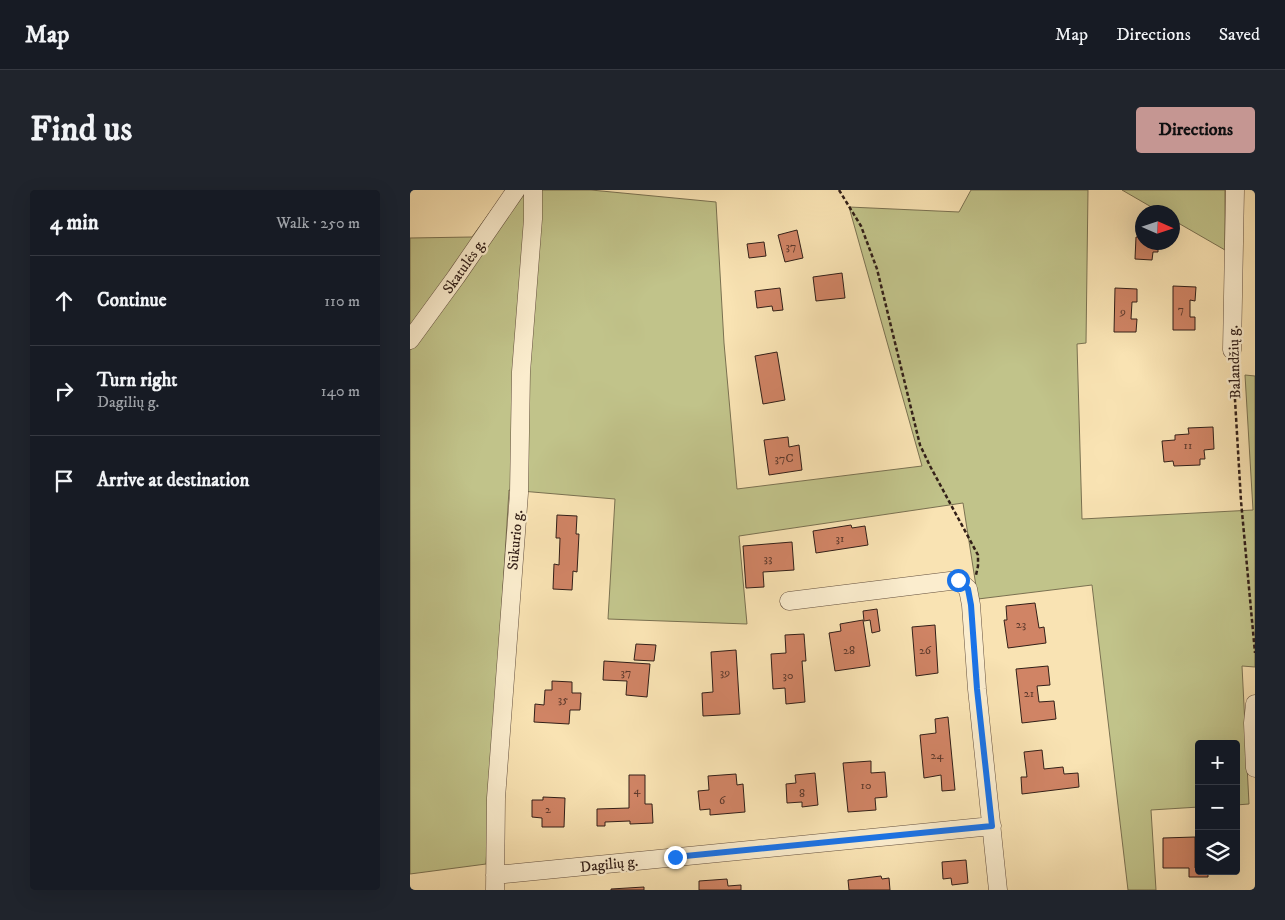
<!DOCTYPE html>
<html lang="en">
<head>
<meta charset="utf-8">
<style>
  body { margin:0; font-family:"IM FELL DW Pica",serif; background:#20242c; color:#f1f3f6 }
  .controls { position:absolute; right:15px; bottom:15px; display:grid; overflow:hidden; border-radius:5px; box-shadow:0 5px 20px #0002 }
  .controls button { width:45px; height:45px; display:grid; place-items:center; padding:0; border:0; border-bottom:1px solid #363941; background:#171b24; color:#f1f3f6; font:25px sans-serif }
  .compass { position:absolute; left:725px; top:15px; width:45px; height:45px; border-radius:50%; background:#171b24; box-shadow:0 5px 20px #0002; rotate:93deg }
  .stop { position:absolute; width:15px; height:15px; margin:-11px; border:4px solid #1a73e8; border-radius:50%; background:#fff }
  .stop.end { background:#1a73e8; border-color:#fff; box-shadow:0 1px 5px #0008 }
  .list { margin:0; padding:0; list-style:none }
  h2 { display:flex; justify-content:space-between; align-items:center; height:65px; margin:0; padding:0 20px; font-size:21px }
  h2 small { font-size:16px; font-weight:400; color:#9ea1a6 }
  .list li { display:grid; grid-template-columns:32px 1fr auto; gap:15px; align-items:center; box-sizing:border-box; height:90px; padding:0 20px; border-top:1px solid #363941 }
  .list b { display:block; font-size:19px; white-space:nowrap }
  .list p { margin:0; font-size:16px; white-space:nowrap; color:#9ea1a6 }
  .list em { font-size:16px; font-style:normal; color:#9ea1a6 }
  .icon { flex:none; width:28px; height:28px; fill:none; stroke:currentColor; stroke-width:2; stroke-linecap:round; stroke-linejoin:round }
  .map { position:relative; flex:none; width:845px; height:700px; overflow:hidden; border-radius:5px }
  header { display:flex; align-items:center; gap:30px; box-sizing:border-box; height:70px; padding:0 25px; background:#171b24; border-bottom:1px solid #363941 }
  header strong { font-size:24px }
  nav { display:flex; gap:28px; margin-inline-start:auto; font-size:18px }
  .intro { display:flex; align-items:center; justify-content:space-between; box-sizing:border-box; height:120px; padding:0 30px }
  h1 { margin:0; font-size:35px }
  .button { padding:12px 22px; border-radius:5px; background:#c59692; color:#111; font-size:18px; font-weight:700 }
  main { display:flex; gap:30px; padding:0 30px }
  aside { flex:1; background:#171b24; border-radius:5px; box-shadow:0 5px 20px #0002 }
  .map>svg:first-child { display:block }
  .green { fill:#c1c38a; stroke:#7a7151 }
  .building { fill:#d08465; stroke:#321f18 }
  .lines { fill:none; stroke-linecap:round; stroke-linejoin:round }
  .minor-casing { stroke:#64503f; stroke-width:19 }
  .path { stroke:#321f18; stroke-width:2.5; stroke-dasharray:4 2.5; stroke-linecap:butt }
  .minor { stroke:#fbedce; stroke-width:18 }
  .route { stroke:#1a73e8; stroke-width:6 }
  .labels { text-anchor:middle; stroke-width:4.5; stroke-linejoin:round; paint-order:stroke }
  .number-label { font-size:12px; fill:#5a382b }
  .street-label { font-size:15px; fill:#321f18; stroke:#fbedce }
</style>
</head>
<body>
<header>
<strong>Map</strong>
<nav><a>Map</a><a>Directions</a><a>Saved</a></nav>
</header>
<div class="intro"><h1>Find us</h1><a class="button">Directions</a></div>
<main>
<aside>
<h2>4 min<small>Walk · 250 m</small></h2>
<ul class="list">
<li><svg class="icon" aria-label="ahead" viewBox="0 0 24 24"><path d="M12 20V5M6 11l6-6 6 6"/></svg><div><b>Continue</b></div><em>110 m</em></li>
<li><svg class="icon" aria-label="right" viewBox="0 0 24 24"><path d="M7 20v-9h11M14 6l5 5-5 5"/></svg><div><b>Turn right</b><p>Dagilių g.</p></div><em>140 m</em></li>
<li><svg class="icon" aria-label="arrive" viewBox="0 0 24 24"><path d="M6 21V4h12l-3 4 3 4H6"/></svg><div><b>Arrive at destination</b></div></li>
</ul>
</aside>
<div class="map">
<svg width="845" height="700" viewBox="0 0 845 700">
  <rect width="100%" height="100%" fill="#f9e3b3"/>
  <filter id="stains"><feTurbulence type="fractalNoise" baseFrequency=".004" numOctaves="4"/><feColorMatrix values="0 0 0 0 .2 0 0 0 0 .09 0 0 0 0 .02 0 0 0 .5 -.17"/></filter>
  <radialGradient id="worn" r=".72"><stop offset=".6" stop-color="#630" stop-opacity="0"/><stop offset="1" stop-color="#630" stop-opacity=".3"/></radialGradient>
  <path class="green" d="M 96,0 L 181,0 L 306,12 L 314,153 L 327,299 L 512,276 L 439,17 L 549,22 L 561,0 L 678,0 L 676,153 L 667,154 L 672,329 L 843,320 L 835,185 L 845,186 L 845,477 L 832,476 L 839,614 L 826,615 L 826,554 L 789,554 L 789,617 L 741,620 L 746,700 L 718,700 L 682,395 L 568,409 L 553,313 L 329,346 L 337,434 L 198,429 L 205,309 L 99,300 L 76,674 L 0,684 L 0,48 L 62,47 Z
    M 712,0 L 815,0 L 815,60 L 763,30 L 762,22 L 750,22 Z"/>
  <path class="building" d="M 387,40 L 393,68 L 375,72 L 368,45 Z
    M 726,47 L 732,47 L 732,52 L 748,52 L 748,62 L 743,62 L 742,70 L 725,69 Z
    M 354,52 L 356,66 L 339,68 L 337,54 Z
    M 432,83 L 435,108 L 406,111 L 403,87 Z
    M 763,96 L 786,97 L 785,111 L 780,110 L 780,127 L 785,127 L 785,140 L 763,140 Z
    M 370,98 L 373,120 L 363,121 L 362,116 L 347,118 L 345,101 Z
    M 705,98 L 727,99 L 727,112 L 722,112 L 721,129 L 727,129 L 726,142 L 704,142 Z
    M 367,162 L 375,210 L 353,214 L 345,166 Z
    M 803,237 L 804,259 L 794,260 L 795,269 L 790,269 L 790,275 L 764,276 L 763,271 L 754,272 L 752,251 L 765,250 L 765,245 L 779,244 L 778,238 Z
    M 378,247 L 379,257 L 389,255 L 392,280 L 359,285 L 354,250 Z
    M 147,325 L 167,326 L 166,344 L 169,344 L 167,382 L 163,381 L 162,400 L 143,399 L 144,374 L 149,375 L 150,348 L 146,348 Z
    M 441,335 L 442,338 L 455,336 L 458,355 L 406,363 L 403,341 Z
    M 382,352 L 384,380 L 353,382 L 354,397 L 336,398 L 333,356 Z
    M 625,413 L 629,438 L 634,437 L 636,453 L 598,458 L 594,430 L 597,430 L 596,416 Z
    M 467,419 L 470,441 L 462,443 L 460,430 L 454,431 L 453,421 Z
    M 453,430 L 460,476 L 425,481 L 419,443 L 431,441 L 430,434 Z
    M 525,435 L 528,483 L 506,486 L 502,437 Z
    M 394,444 L 396,471 L 392,471 L 395,512 L 376,514 L 375,498 L 363,499 L 361,464 L 376,463 L 375,445 Z
    M 226,454 L 246,455 L 244,471 L 224,470 Z
    M 326,460 L 330,524 L 293,526 L 292,503 L 303,502 L 301,462 Z
    M 194,471 L 240,474 L 237,507 L 216,505 L 217,491 L 193,490 Z
    M 638,476 L 640,495 L 627,496 L 629,512 L 644,511 L 646,529 L 612,533 L 606,479 Z
    M 142,491 L 162,492 L 162,503 L 171,503 L 170,520 L 160,520 L 159,534 L 124,532 L 125,514 L 134,515 L 135,500 L 142,500 Z
    M 538,527 L 545,600 L 532,601 L 531,585 L 514,588 L 510,545 L 526,543 L 525,529 Z
    M 632,560 L 634,579 L 653,577 L 654,584 L 668,583 L 669,597 L 612,604 L 611,587 L 617,587 L 614,562 Z
    M 461,571 L 461,583 L 475,582 L 477,607 L 465,608 L 466,620 L 438,622 L 433,573 Z
    M 405,583 L 408,615 L 392,617 L 392,612 L 377,613 L 376,594 L 386,593 L 385,585 Z
    M 326,584 L 327,595 L 333,594 L 335,622 L 300,625 L 300,619 L 290,620 L 288,601 L 299,600 L 298,586 Z
    M 219,585 L 235,585 L 235,614 L 242,614 L 243,633 L 220,634 L 220,631 L 195,632 L 195,636 L 187,636 L 187,619 L 219,618 Z
    M 133,607 L 155,608 L 154,637 L 132,637 L 132,628 L 122,627 L 122,610 L 133,610 Z
    M 785,647 L 785,678 L 789,678 L 789,681 L 798,681 L 798,687 L 779,687 L 779,678 L 753,678 L 753,648 Z
    M 556,670 L 558,693 L 542,695 L 541,688 L 533,689 L 532,672 Z
    M 471,686 L 472,689 L 479,688 L 480,700 L 439,700 L 438,690 Z
    M 317,689 L 318,696 L 331,695 L 331,700 L 289,700 L 289,691 Z
    M 234,697 L 234,700 L 201,700 L 201,699 Z"/>
  <g class="lines">
    <defs>
      <path id="minor" d="M 0,150 L 46,87 L 106,0
        M 822,160 L 825,0
        M 379,411 L 548,390 L 558,399 L 561,415 L 567,499 L 588,700
        M 845,514 L 843,533 L 845,578
        M 85,685 L 582,636
        M 85,700 L 86,608 L 109,303 L 111,182 L 123,29 L 123,0"/>
    </defs>
    <use href="#minor" class="minor-casing"/>
    <path class="path" d="M 429,0 L 451,36 L 467,79 L 510,255 L 520,276 L 568,365 L 568,376 L 566,385
      M 823,176 L 831,311 L 845,463"/>
    <use href="#minor" class="minor"/>
  </g>
  <g class="lines">
    <path class="route" d="M 265,667 L 582,636 L 567,499 L 561,415 L 558,399 L 548,390"/>
  </g>
  <g class="labels">
    <g class="number-label">
      <text x="381" y="60">37</text>
      <text x="771" y="123">7</text>
      <text x="713" y="125">9</text>
      <text x="778" y="259">11</text>
      <text x="374" y="272">37C</text>
      <text x="430" y="352">31</text>
      <text x="358" y="372">33</text>
      <text x="611" y="438">23</text>
      <text x="439" y="464">28</text>
      <text x="515" y="464">26</text>
      <text x="216" y="486">37</text>
      <text x="315" y="486">39</text>
      <text x="378" y="489">30</text>
      <text x="619" y="507">21</text>
      <text x="153" y="513">35</text>
      <text x="527" y="569">24</text>
      <text x="456" y="599">10</text>
      <text x="227" y="604">4</text>
      <text x="392" y="607">8</text>
      <text x="312" y="614">6</text>
      <text x="138" y="623">2</text>
    </g>
    <g class="street-label">
      <text transform="translate(54 76) rotate(-55)" y="5">Skatulės g.</text>
      <text transform="translate(824 172) rotate(-92)" y="5">Balandžių g.</text>
      <text transform="translate(105 350) rotate(-85)" y="5">Sūkurio g.</text>
      <text transform="translate(199 674) rotate(-6)" y="5">Dagilių g.</text>
    </g>
  </g>
  <rect width="100%" height="100%" filter="url(#stains)"/>
  <rect width="100%" height="100%" fill="url(#worn)"/>
</svg>
<div class="controls">
<button>+</button>
<button>−</button>
<button><svg class="icon" aria-label="layers" viewBox="0 0 24 24"><path d="M12 4l9 5-9 5-9-5zM3 14l9 5 9-5"/></svg></button>
</div>
<svg class="compass" viewBox="-18 -18 36 36"><path d="M0-13l5 13h-10z" fill="#e53935"/><path d="M0 13l5-13h-10z" fill="#9ea1a6"/></svg>
<div class="stop" style="left:548px;top:390px"></div>
<div class="stop end" style="left:265px;top:667px"></div>
</div>
</main>
</body>
</html>
